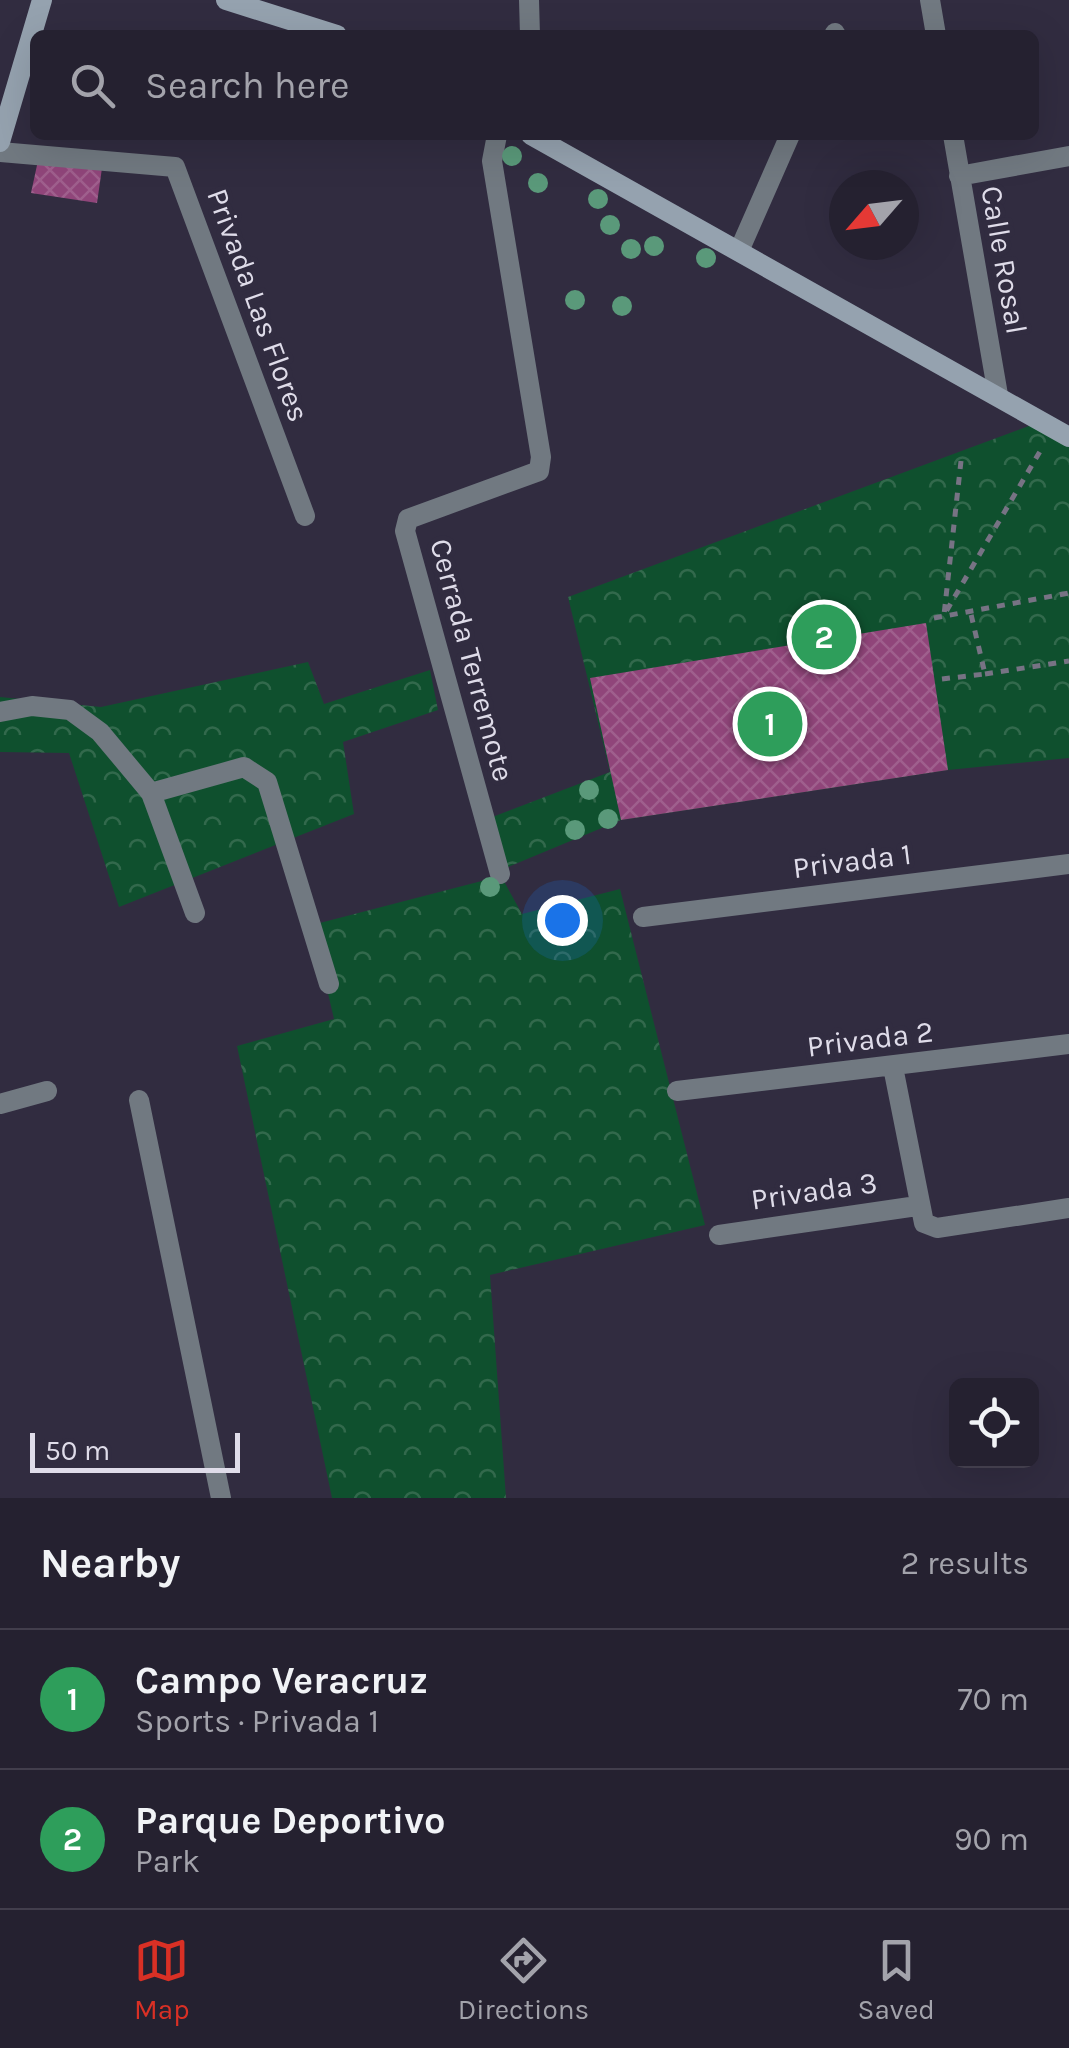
<!DOCTYPE html>
<html lang="en">
<head>
<meta charset="utf-8">
<style>
  body { margin:0; font-family:Karla,sans-serif; background:#2d2938; color:#f1f3f6 }
  .controls { position:absolute; right:30px; bottom:30px; display:grid; overflow:hidden; border-radius:15px; box-shadow:0 10px 40px #0002 }
  .controls button { width:90px; height:90px; display:grid; place-items:center; padding:0; border:0; border-bottom:2px solid #423e4c; background:#252130; color:#f1f3f6; font:50px sans-serif }
  .compass { position:absolute; left:829px; top:170px; width:90px; height:90px; border-radius:50%; background:#252130; box-shadow:0 10px 40px #0002; rotate:242deg }
  .scale { position:absolute; left:30px; bottom:25px; width:210px; box-sizing:border-box; padding-left:10px; border:5px solid #dfdce9; border-top:0; font-size:28px; line-height:35px; white-space:nowrap; color:#dfdce9; -webkit-text-stroke:8px #312c40; paint-order:stroke }
  .you { position:absolute; left:562px; top:920px; width:35px; height:35px; margin:-25px; border:8px solid #fff; border-radius:50%; background:#1a73e8; box-shadow:0 0 0 15px #1a73e833 }
  .badge { display:grid; place-items:center; width:65px; height:65px; border-radius:50%; background:#d93025; color:#fff; font-size:32px; font-weight:700 }
  .pin { position:absolute; translate:-50% -50%; border:5px solid #fff; box-shadow:0 2px 10px #0006 }
  .list { margin:0; padding:0; list-style:none }
  h2 { display:flex; justify-content:space-between; align-items:center; height:130px; margin:0; padding:0 40px; font-size:42px }
  h2 small { font-size:32px; font-weight:400; color:#a3a3ab }
  .list li { display:grid; grid-template-columns:65px 1fr auto; gap:30px; align-items:center; box-sizing:border-box; height:140px; padding:0 40px; border-top:2px solid #423e4c }
  .list b { display:block; font-size:38px; white-space:nowrap }
  .list p { margin:0; font-size:32px; white-space:nowrap; color:#a3a3ab }
  .list em { font-size:32px; font-style:normal; color:#a3a3ab }
  .icon { flex:none; width:55px; height:55px; fill:none; stroke:currentColor; stroke-width:2; stroke-linecap:round; stroke-linejoin:round }
  .map { position:relative; flex:none; width:1069px; height:1498px; overflow:hidden }
  .search { position:absolute; background:#252130; box-shadow:0 10px 40px #0002; left:30px; right:30px; top:30px; height:110px; display:flex; align-items:center; gap:25px; box-sizing:border-box; padding:0 35px; border-radius:15px; color:#a3a3ab; font-size:38px }
  .sheet { height:410px; background:#252130 }
  nav { display:flex; justify-content:space-around; align-items:center; box-sizing:border-box; height:140px; border-top:2px solid #423e4c; background:#252130; font-size:28px; color:#a3a3ab }
  nav a { display:grid; justify-items:center; gap:5px }
  nav .on { color:#d93025 }
  .map>svg:first-child { display:block }
  .forest { fill:url(#forest-crowns) }
  .building { fill:url(#building-cross-hatch) }
  .lines { fill:none; stroke-linecap:round; stroke-linejoin:round }
  .path { stroke:#777384; stroke-width:5; stroke-dasharray:8 8; stroke-linecap:butt }
  .street { stroke:#717981; stroke-width:20 }
  .secondary { stroke:#95a2af; stroke-width:20 }
  .tree { fill:#5a997a }
  .labels { text-anchor:middle; stroke-width:10; stroke-linejoin:round; paint-order:stroke }
  .street-label { font-size:30px; fill:#dfdce9; stroke:#312c40 }
</style>
</head>
<body>
<div class="map">
<svg width="1069" height="1498" viewBox="0 0 1069 1498">
  <defs>
    <pattern id="forest-crowns" width="20" height="18" patternUnits="userSpaceOnUse" patternTransform="scale(2.5)"><rect width="20" height="18" fill="#0f502e"/><path d="M2 6a3 3 0 1 1 6 0M12 15a3 3 0 1 1 6 0" fill="none" stroke="#32694c"/></pattern>
    <pattern id="building-cross-hatch" width="8" height="8" patternUnits="userSpaceOnUse" patternTransform="scale(2.5)"><rect width="8" height="8" fill="#90457a"/><path d="M0 0l8 8M0 8l8-8" fill="none" stroke="#9f5f8d"/></pattern>
  </defs>
  <rect width="100%" height="100%" fill="#312c40"/>
  <path class="forest" d="M 1037,423 L 1069,441 L 1069,758 L 948,770 L 621,820 L 496,872 L 482,821 L 610,772 L 568,597 Z
    M 308,662 L 324,704 L 430,670 L 438,710 L 343,742 L 354,814 L 119,907 L 69,753 L 0,752 L 0,697 L 101,707 Z
    M 501,876 L 522,914 L 620,889 L 705,1225 L 490,1275 L 506,1498 L 332,1498 L 237,1046 L 334,1019 L 312,925 Z"/>
  <path class="building" d="M 39,156 L 103,161 L 97,203 L 31,193 Z
    M 926,623 L 948,770 L 621,820 L 590,678 Z"/>
  <g class="lines">
    <path class="path" d="M 961,461 L 944,615 L 1042,448
      M 934,618 L 1069,593
      M 985,674 L 1069,661
      M 942,679 L 985,674 L 970,610"/>
    <path class="street" d="M 529,0 L 530,35
      M 930,0 L 936,35
      M 834,35 L 835,33
      M 497,135 L 492,161 L 541,457 L 539,471 L 408,519 L 405,531 L 500,874
      M 953,135 L 998,395
      M 0,152 L 175,167 L 305,516
      M 959,176 L 1069,156
      M 739,251 L 790,135
      M 0,712 L 32,706 L 70,710 L 100,732 L 151,793 L 195,913
      M 151,793 L 244,767 L 267,782 L 329,984
      M 643,917 L 1069,864
      M 893,1067 L 924,1223 L 937,1228 L 1069,1208
      M 677,1091 L 1069,1044
      M 139,1100 L 221,1498
      M 0,1104 L 47,1091
      M 719,1235 L 917,1206"/>
    <path class="secondary" d="M 226,0 L 337,35
      M 531,135 L 1069,437
      M 0,142 L 42,0"/>
  </g>
  <g class="tree">
    <circle cx="512" cy="156" r="10"/>
    <circle cx="538" cy="183" r="10"/>
    <circle cx="598" cy="199" r="10"/>
    <circle cx="610" cy="225" r="10"/>
    <circle cx="654" cy="246" r="10"/>
    <circle cx="631" cy="249" r="10"/>
    <circle cx="706" cy="258" r="10"/>
    <circle cx="575" cy="300" r="10"/>
    <circle cx="622" cy="306" r="10"/>
    <circle cx="589" cy="790" r="10"/>
    <circle cx="608" cy="819" r="10"/>
    <circle cx="575" cy="830" r="10"/>
    <circle cx="490" cy="887" r="10"/>
  </g>
  <g class="labels">
    <g class="street-label">
      <text transform="translate(1004 260) rotate(80)" y="10">Calle Rosal</text>
      <text transform="translate(258 305) rotate(70)" y="10">Privada Las Flores</text>
      <text transform="translate(472 660) rotate(75)" y="10">Cerrada Terremote</text>
      <text transform="translate(852 861) rotate(-7)" y="10">Privada 1</text>
      <text transform="translate(870 1039) rotate(-7)" y="10">Privada 2</text>
      <text transform="translate(814 1191) rotate(-8)" y="10">Privada 3</text>
    </g>
  </g>
</svg>
<div class="controls">
<button><svg class="icon" aria-label="locate" viewBox="0 0 24 24"><circle cx="12" cy="12" r="6"/><path d="M12 2v4M12 18v4M2 12h4M18 12h4"/></svg></button>
</div>
<svg class="compass" viewBox="-18 -18 36 36"><path d="M0-13l5 13h-10z" fill="#e53935"/><path d="M0 13l5-13h-10z" fill="#a3a3ab"/></svg>
<div class="scale">50 m</div>
<div class="you"></div>
<div class="pin badge" style="left:770px;top:724px;background:#2e9e5b">1</div>
<div class="pin badge" style="left:824px;top:637px;background:#2e9e5b">2</div>
<div class="search"><svg class="icon" aria-label="search" viewBox="0 0 24 24"><circle cx="10" cy="10" r="6"/><path d="M15 15l6 6"/></svg>Search here</div>
</div>
<section class="sheet">
<h2>Nearby<small>2 results</small></h2>
<ul class="list">
<li><span class="badge" style="background:#2e9e5b">1</span><div><b>Campo Veracruz</b><p>Sports · Privada 1</p></div><em>70 m</em></li>
<li><span class="badge" style="background:#2e9e5b">2</span><div><b>Parque Deportivo</b><p>Park</p></div><em>90 m</em></li>
</ul>
</section>
<nav>
<a class="on"><svg class="icon" aria-label="map" viewBox="0 0 24 24"><path d="M3 6l6-2 6 2 6-2v14l-6 2-6-2-6 2zM9 4v14M15 6v14"/></svg>Map</a>
<a><svg class="icon" aria-label="directions" viewBox="0 0 24 24"><path d="M12 3l9 9-9 9-9-9zM9 14v-3h6M13 9l2 2-2 2"/></svg>Directions</a>
<a><svg class="icon" aria-label="saved" viewBox="0 0 24 24"><path d="M7 4h10v16l-5-4-5 4z"/></svg>Saved</a>
</nav>
</body>
</html>
